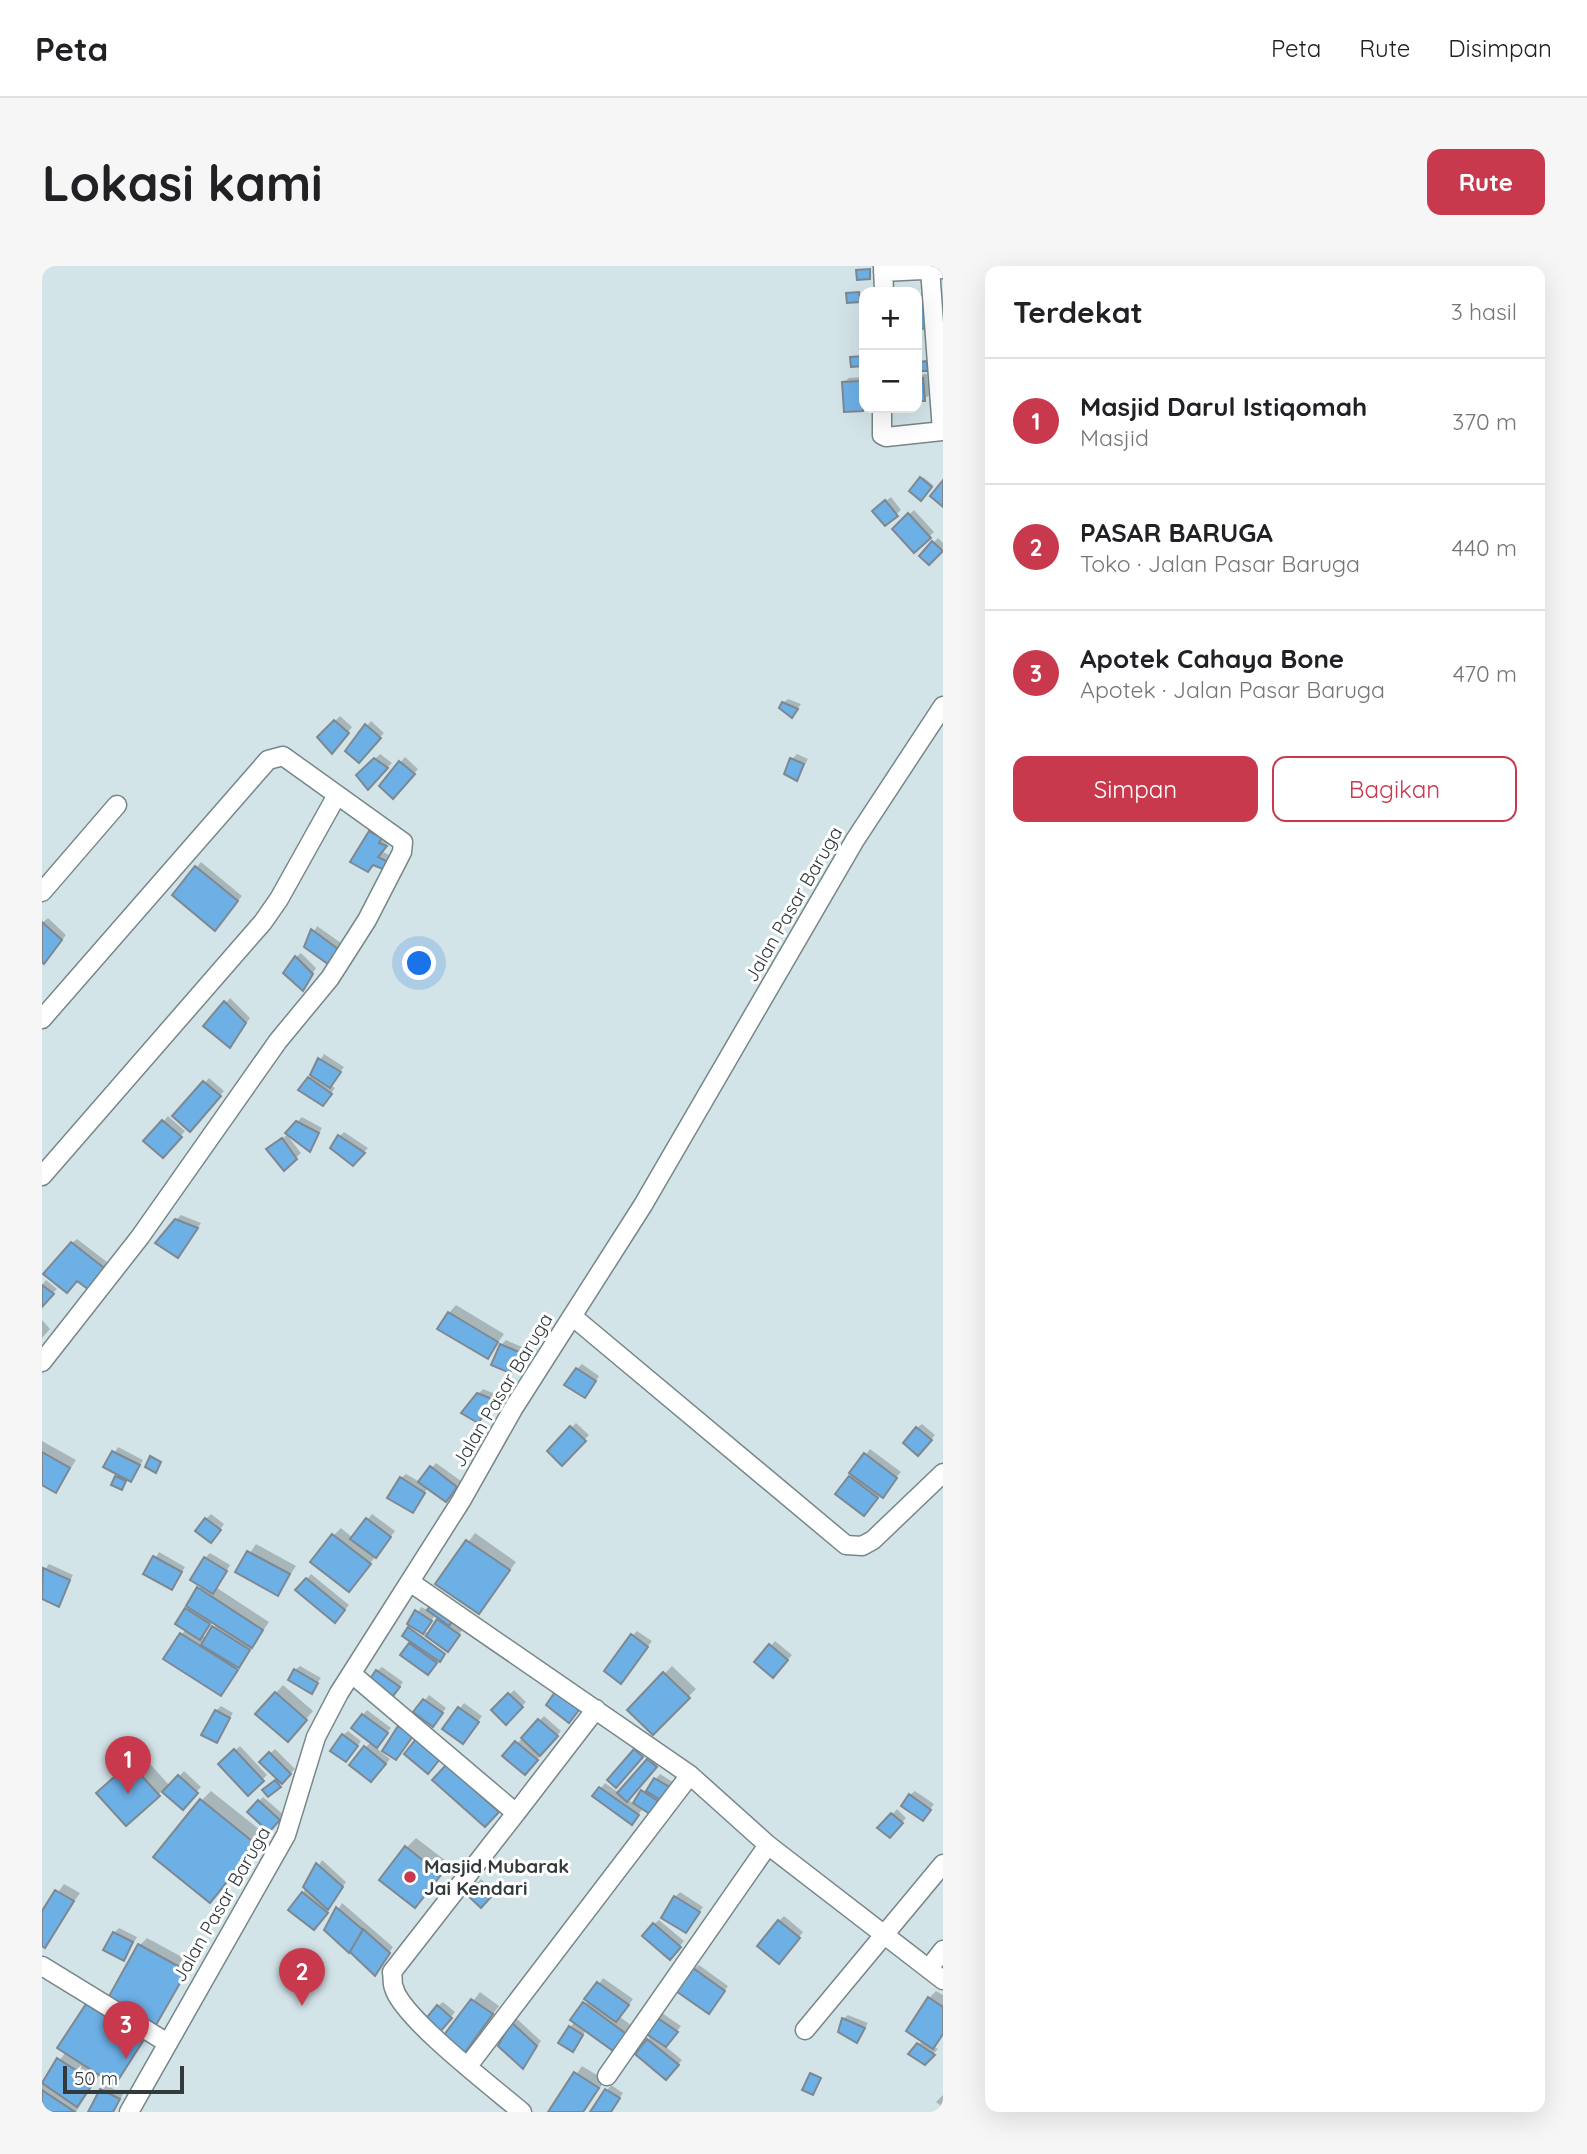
<!DOCTYPE html>
<html lang="id">
<head>
<meta charset="utf-8">
<style>
  body { margin:0; font-family:Quicksand,sans-serif; background:#f6f6f6; color:#202124 }
  .controls { position:absolute; right:21px; top:21px; display:grid; overflow:hidden; border-radius:14px; box-shadow:0 7px 28px #0002 }
  .controls button { width:63px; height:63px; display:grid; place-items:center; padding:0; border:0; border-bottom:2px solid #e0e0e0; background:#fff; color:#202124; font:35px sans-serif }
  .scale { position:absolute; left:21px; bottom:18px; width:121px; box-sizing:border-box; padding-left:7px; border:4px solid #333a3b; border-top:0; font-size:19px; line-height:24px; white-space:nowrap; color:#333a3b; -webkit-text-stroke:5px #fff; paint-order:stroke }
  .you { position:absolute; left:378px; top:698px; width:24px; height:24px; margin:-18px; border:5px solid #fff; border-radius:50%; background:#1a73e8; box-shadow:0 0 0 10px #1a73e833 }
  .badge { display:grid; place-items:center; width:46px; height:46px; border-radius:50%; background:#c9394d; color:#fff; font-size:23px; font-weight:700 }
  .pin { position:absolute; translate:-50% -58px; filter:drop-shadow(0 2px 4px #0008) }
  .pin::after { content:''; position:absolute; top:37px; width:24px; height:21px; background:inherit; clip-path:polygon(0 0,100% 0,50% 100%) }
  .list { margin:0; padding:0; list-style:none }
  h2 { display:flex; justify-content:space-between; align-items:center; height:91px; margin:0; padding:0 28px; font-size:30px }
  h2 small { font-size:23px; font-weight:400; color:#757577 }
  .list li { display:grid; grid-template-columns:46px 1fr auto; gap:21px; align-items:center; box-sizing:border-box; height:126px; padding:0 28px; border-top:2px solid #e0e0e0 }
  .list b { display:block; font-size:26px; white-space:nowrap }
  .list p { margin:0; font-size:23px; white-space:nowrap; color:#757577 }
  .list em { font-size:23px; font-style:normal; color:#757577 }
  .actions { display:flex; gap:14px; padding:21px 28px }
  .actions a { flex:1; padding:16px 0; border:2px solid #c9394d; border-radius:14px; text-align:center; font-size:24px; color:#c9394d }
  .actions .main { background:#c9394d; color:#fff }
  .map { position:relative; flex:none; width:901px; height:1846px; overflow:hidden; border-radius:14px }
  header { display:flex; align-items:center; gap:42px; box-sizing:border-box; height:98px; padding:0 35px; background:#fff; border-bottom:2px solid #e0e0e0 }
  header strong { font-size:33px }
  nav { display:flex; gap:38px; margin-inline-start:auto; font-size:24px }
  .intro { display:flex; align-items:center; justify-content:space-between; box-sizing:border-box; height:168px; padding:0 42px }
  h1 { margin:0; font-size:49px }
  .button { padding:18px 32px; border-radius:14px; background:#c9394d; color:#fff; font-size:24px; font-weight:700 }
  main { display:flex; gap:42px; padding:0 42px }
  aside { flex:1; background:#fff; border-radius:14px; box-shadow:0 7px 28px #0002 }
  .map>svg:first-child { display:block }
  .shadow { fill:#0003; fill-rule:evenodd }
  .building { fill:#6db0e6; stroke:#7d8892; stroke-width:2 }
  .lines { fill:none; stroke-linecap:round; stroke-linejoin:round }
  .minor-casing { stroke:#768689; stroke-width:21 }
  .minor { stroke:#fff; stroke-width:18 }
  .poi-dot { fill:#c9394d; stroke:#fff; stroke-width:2.5 }
  .labels { text-anchor:middle; stroke-width:6; stroke-linejoin:round; paint-order:stroke }
  .street-label { font-size:19px; fill:#333a3b; stroke:#fff }
  .poi-label { font-size:19px; font-weight:bold; fill:#333a3b; stroke:#fff; text-anchor:start }
</style>
</head>
<body>
<header>
<strong>Peta</strong>
<nav><a>Peta</a><a>Rute</a><a>Disimpan</a></nav>
</header>
<div class="intro"><h1>Lokasi kami</h1><a class="button">Rute</a></div>
<main>
<div class="map">
<svg width="901" height="1846" viewBox="0 0 901 1846">
  <rect width="100%" height="100%" fill="#d3e4e8"/>
  <path class="shadow" d="M 875,28 L 890,29 L 884,61 L 875,61 Z
    M 885,108 L 887,129 L 882,133 L 875,134 L 875,109 Z
    M 822,111 L 822,141 L 820,143 L 802,116 L 807,112 Z
    M 881,211 L 891,219 L 879,233 L 869,225 Z
    M 849,231 L 859,244 L 843,258 L 837,240 Z
    M 872,244 L 892,266 L 872,285 L 852,263 Z
    M 896,272 L 901,277 L 901,282 L 887,296 L 879,290 Z
    M 746,433 L 759,438 L 750,450 L 741,437 Z
    M 298,450 L 310,461 L 295,481 L 277,471 Z
    M 329,455 L 342,467 L 316,494 L 306,484 Z
    M 338,488 L 350,497 L 326,521 L 317,509 Z
    M 755,488 L 766,493 L 755,513 L 750,493 Z
    M 363,491 L 376,503 L 356,526 L 340,519 Z
    M 333,561 L 348,575 L 339,585 L 349,590 L 345,596 L 332,597 L 328,566 Z
    M 159,596 L 200,630 L 177,658 L 133,628 Z
    M 6,652 L 24,669 L 7,691 L 0,694 L 0,657 Z
    M 275,660 L 299,677 L 291,691 L 264,680 Z
    M 259,687 L 274,702 L 261,722 L 254,691 Z
    M 188,732 L 208,752 L 188,780 L 164,760 Z
    M 282,788 L 302,801 L 288,819 L 293,822 L 285,833 L 267,812 Z
    M 167,812 L 182,825 L 152,859 L 133,850 Z
    M 126,850 L 143,865 L 121,890 L 104,875 Z
    M 260,851 L 280,862 L 268,884 L 255,856 Z
    M 302,866 L 326,882 L 311,898 L 297,871 Z
    M 245,869 L 259,887 L 242,903 L 231,879 Z
    M 139,949 L 159,957 L 136,990 L 134,954 Z
    M 35,973 L 69,999 L 50,1023 L 30,977 Z
    M 4,1014 L 15,1023 L 0,1038 L 0,1019 Z
    M 414,1039 L 462,1068 L 445,1091 L 407,1047 Z
    M 0,1054 L 8,1063 L 0,1072 Z
    M 464,1074 L 480,1081 L 467,1105 L 459,1079 Z
    M 540,1098 L 557,1110 L 547,1125 L 535,1103 Z
    M 441,1123 L 456,1129 L 440,1150 L 436,1128 Z
    M 534,1157 L 547,1169 L 520,1198 L 507,1185 Z
    M 880,1158 L 893,1169 L 881,1183 L 875,1162 Z
    M 0,1175 L 34,1194 L 14,1225 L 0,1217 Z
    M 76,1181 L 101,1194 L 93,1209 L 89,1214 L 85,1212 L 81,1220 L 71,1218 L 78,1208 L 64,1201 Z
    M 828,1183 L 859,1206 L 826,1243 L 808,1211 Z
    M 394,1197 L 419,1215 L 408,1229 L 386,1221 L 375,1240 L 359,1212 L 364,1208 L 378,1216 Z
    M 169,1248 L 182,1258 L 173,1270 L 164,1253 Z
    M 330,1248 L 353,1265 L 314,1316 L 291,1270 L 299,1262 L 311,1272 Z
    M 433,1267 L 474,1296 L 436,1346 L 395,1318 Z
    M 214,1278 L 254,1300 L 236,1327 L 196,1305 Z
    M 117,1286 L 143,1301 L 130,1322 L 104,1307 Z
    M 168,1287 L 188,1299 L 175,1322 L 227,1356 L 178,1428 L 123,1392 L 144,1363 L 145,1344 L 160,1319 L 163,1292 ZM 170,1355 L 175,1358 L 165,1372 L 160,1369 Z
    M 7,1298 L 31,1309 L 16,1339 L 0,1331 L 0,1308 Z
    M 269,1308 L 307,1339 L 298,1350 L 265,1313 Z
    M 393,1338 L 421,1363 L 404,1386 L 369,1361 L 379,1341 L 387,1345 ZM 394,1348 L 399,1352 L 387,1368 L 382,1365 Z
    M 595,1365 L 610,1375 L 583,1411 L 591,1369 Z
    M 371,1375 L 397,1393 L 390,1402 L 361,1389 Z
    M 733,1375 L 750,1389 L 736,1405 L 715,1396 Z
    M 258,1400 L 279,1412 L 269,1425 L 253,1404 Z
    M 630,1400 L 654,1423 L 611,1467 L 587,1444 Z
    M 340,1401 L 361,1416 L 356,1423 L 335,1405 Z
    M 241,1419 L 271,1445 L 253,1466 L 216,1447 Z
    M 472,1424 L 484,1436 L 464,1456 L 452,1444 Z
    M 387,1429 L 404,1442 L 395,1454 L 374,1446 Z
    M 422,1437 L 440,1450 L 425,1471 L 402,1463 Z
    M 179,1440 L 191,1447 L 174,1475 L 174,1445 Z
    M 325,1444 L 349,1462 L 333,1481 L 348,1493 L 334,1510 L 323,1482 L 329,1476 L 321,1449 Z
    M 502,1450 L 519,1465 L 488,1502 L 463,1490 Z
    M 306,1465 L 319,1475 L 309,1489 L 301,1469 Z
    M 198,1480 L 225,1509 L 206,1527 L 179,1498 Z
    M 233,1483 L 253,1503 L 226,1529 L 222,1524 L 237,1513 L 219,1496 Z
    M 99,1488 L 128,1520 L 142,1505 L 159,1521 L 140,1541 L 121,1524 L 84,1557 L 66,1517 Z
    M 611,1489 L 618,1496 L 585,1533 L 592,1538 L 618,1508 L 634,1518 L 608,1546 L 601,1542 L 594,1552 L 553,1530 L 563,1517 L 577,1527 Z
    M 405,1500 L 463,1537 L 451,1551 Z
    M 169,1525 L 223,1568 L 178,1624 L 159,1535 Z
    M 873,1525 L 892,1538 L 885,1548 L 868,1529 Z
    M 221,1531 L 242,1549 L 227,1564 L 207,1546 Z
    M 855,1543 L 864,1552 L 848,1570 L 838,1562 Z
    M 374,1572 L 408,1598 L 373,1640 L 364,1582 Z
    M 280,1594 L 304,1616 L 276,1657 L 261,1627 Z
    M 439,1613 L 452,1625 L 439,1639 L 426,1626 Z
    M 22,1618 L 38,1627 L 2,1679 L 0,1648 Z
    M 638,1626 L 661,1641 L 644,1665 L 633,1631 Z
    M 300,1637 L 351,1681 L 333,1708 L 284,1664 Z
    M 742,1650 L 761,1666 L 741,1691 L 737,1655 Z
    M 617,1654 L 642,1675 L 632,1687 L 612,1658 Z
    M 77,1662 L 95,1671 L 82,1693 L 72,1667 Z
    M 105,1672 L 151,1697 L 114,1757 L 98,1679 Z
    M 657,1699 L 686,1720 L 671,1741 L 652,1703 Z
    M 561,1712 L 591,1733 L 578,1751 L 593,1762 L 581,1778 L 544,1764 L 535,1779 L 519,1776 Z
    M 894,1725 L 901,1729 L 901,1769 L 891,1780 L 896,1783 L 882,1797 L 868,1788 L 881,1774 L 887,1732 Z
    M 438,1726 L 457,1740 L 421,1787 L 402,1773 Z
    M 55,1729 L 110,1764 L 72,1817 L 58,1808 L 34,1846 L 0,1846 L 0,1816 L 24,1786 L 45,1739 Z
    M 401,1736 L 413,1746 L 401,1761 L 396,1740 Z
    M 620,1747 L 639,1760 L 623,1780 L 640,1794 L 629,1807 L 606,1774 Z
    M 806,1749 L 826,1757 L 815,1775 L 801,1753 Z
    M 475,1753 L 499,1775 L 481,1801 L 470,1757 Z
    M 540,1800 L 563,1814 L 542,1846 L 508,1846 Z
    M 64,1819 L 81,1828 L 72,1846 L 48,1846 Z
    M 569,1819 L 581,1827 L 568,1846 L 550,1846 Z
    M 901,1829 L 901,1841 L 894,1836 Z"/>
  <path class="building" d="M 828,3 L 828,13 L 815,14 L 814,4 Z
    M 817,26 L 818,36 L 805,37 L 804,27 Z
    M 875,32 L 886,33 L 884,63 L 875,62 Z
    M 821,90 L 822,100 L 809,101 L 808,91 Z
    M 885,95 L 886,105 L 875,105 L 875,96 Z
    M 875,112 L 881,112 L 883,135 L 875,135 Z
    M 820,115 L 821,145 L 802,146 L 800,116 Z
    M 878,211 L 890,221 L 879,235 L 867,225 Z
    M 901,214 L 901,241 L 888,230 Z
    M 843,234 L 856,250 L 843,260 L 830,245 Z
    M 866,247 L 889,272 L 872,287 L 850,263 Z
    M 890,275 L 901,285 L 887,299 L 877,290 Z
    M 740,436 L 756,443 L 750,452 L 737,442 Z
    M 292,454 L 307,467 L 290,488 L 275,471 Z
    M 323,458 L 339,472 L 317,497 L 303,485 Z
    M 332,492 L 346,502 L 326,524 L 314,509 Z
    M 748,492 L 762,498 L 755,515 L 742,508 Z
    M 357,495 L 373,508 L 351,533 L 337,520 Z
    M 327,565 L 340,572 L 337,577 L 345,580 L 336,591 L 346,596 L 341,603 L 331,599 L 326,606 L 308,596 Z
    M 153,600 L 196,635 L 173,665 L 130,629 Z
    M 0,656 L 20,674 L 2,698 L 0,696 Z
    M 269,663 L 296,683 L 286,698 L 262,681 Z
    M 253,690 L 271,708 L 261,725 L 241,707 Z
    M 182,735 L 204,757 L 188,782 L 161,760 Z
    M 276,792 L 299,806 L 288,822 L 268,809 Z
    M 266,811 L 290,828 L 281,840 L 256,824 Z
    M 161,815 L 179,830 L 148,866 L 130,850 Z
    M 120,854 L 140,871 L 121,892 L 101,875 Z
    M 254,855 L 277,867 L 268,886 L 243,867 Z
    M 296,869 L 323,887 L 311,900 L 288,882 Z
    M 240,872 L 255,893 L 242,905 L 224,883 Z
    M 133,953 L 156,962 L 136,992 L 113,977 Z
    M 29,976 L 66,1005 L 50,1026 L 35,1015 L 25,1027 L 1,1008 Z
    M 0,1019 L 12,1028 L 0,1041 Z
    M 406,1046 L 456,1076 L 446,1093 L 395,1063 Z
    M 458,1078 L 477,1086 L 468,1107 L 449,1099 Z
    M 534,1102 L 554,1115 L 543,1132 L 522,1119 Z
    M 435,1127 L 453,1134 L 436,1157 L 419,1147 Z
    M 528,1160 L 544,1175 L 520,1200 L 505,1185 Z
    M 874,1161 L 890,1174 L 876,1190 L 861,1177 Z
    M 70,1185 L 98,1199 L 89,1216 L 61,1201 Z
    M 0,1186 L 28,1202 L 14,1227 L 0,1219 Z
    M 822,1187 L 855,1212 L 841,1232 L 807,1207 Z
    M 108,1190 L 119,1196 L 114,1207 L 103,1201 Z
    M 388,1200 L 415,1221 L 404,1236 L 376,1216 Z
    M 73,1210 L 84,1215 L 80,1224 L 69,1219 Z
    M 807,1210 L 836,1232 L 822,1250 L 793,1228 Z
    M 358,1211 L 383,1227 L 371,1247 L 345,1232 Z
    M 163,1252 L 179,1264 L 169,1277 L 153,1265 Z
    M 324,1252 L 349,1271 L 334,1292 L 308,1273 Z
    M 290,1268 L 329,1298 L 307,1326 L 268,1296 Z
    M 424,1274 L 468,1304 L 437,1348 L 393,1318 Z
    M 205,1285 L 248,1308 L 236,1330 L 193,1306 Z
    M 111,1290 L 140,1306 L 130,1324 L 101,1308 Z
    M 162,1291 L 185,1305 L 171,1328 L 148,1314 Z
    M 1,1302 L 28,1314 L 17,1341 L 0,1333 Z
    M 264,1312 L 303,1344 L 293,1357 L 253,1324 Z
    M 155,1321 L 221,1364 L 210,1382 L 144,1340 Z
    M 389,1339 L 411,1354 L 407,1360 L 385,1344 Z
    M 143,1342 L 168,1358 L 158,1374 L 133,1358 Z
    M 373,1344 L 390,1355 L 381,1368 L 365,1358 Z
    M 395,1353 L 418,1369 L 406,1386 L 384,1370 Z
    M 170,1360 L 208,1384 L 197,1402 L 159,1379 Z
    M 366,1361 L 403,1388 L 398,1396 L 360,1370 Z
    M 138,1367 L 196,1404 L 179,1430 L 121,1393 Z
    M 589,1368 L 606,1381 L 579,1418 L 562,1405 Z
    M 367,1377 L 395,1397 L 386,1409 L 358,1389 Z
    M 727,1378 L 746,1394 L 731,1412 L 712,1396 Z
    M 252,1403 L 276,1417 L 270,1428 L 246,1414 Z
    M 334,1404 L 358,1421 L 351,1430 L 328,1413 Z
    M 621,1406 L 648,1432 L 611,1469 L 585,1444 Z
    M 233,1426 L 265,1454 L 246,1476 L 213,1448 Z
    M 513,1426 L 537,1444 L 527,1457 L 504,1439 Z
    M 466,1427 L 481,1441 L 464,1459 L 449,1444 Z
    M 381,1433 L 401,1447 L 391,1461 L 371,1446 Z
    M 416,1441 L 437,1456 L 421,1478 L 400,1463 Z
    M 173,1444 L 188,1452 L 175,1477 L 159,1469 Z
    M 320,1448 L 346,1467 L 335,1482 L 309,1462 Z
    M 496,1453 L 516,1470 L 498,1490 L 479,1472 Z
    M 356,1460 L 371,1470 L 354,1494 L 340,1485 Z
    M 300,1468 L 316,1480 L 304,1496 L 288,1485 Z
    M 374,1473 L 398,1493 L 386,1508 L 362,1488 Z
    M 473,1475 L 496,1494 L 483,1509 L 460,1490 Z
    M 322,1480 L 344,1498 L 329,1516 L 307,1499 Z
    M 192,1483 L 222,1515 L 206,1530 L 176,1498 Z
    M 592,1483 L 601,1491 L 574,1522 L 565,1514 Z
    M 227,1486 L 249,1508 L 240,1518 L 217,1496 Z
    M 605,1493 L 615,1501 L 585,1536 L 575,1527 Z
    M 88,1497 L 118,1530 L 84,1560 L 54,1527 Z
    M 404,1499 L 457,1546 L 443,1561 L 390,1514 Z
    M 136,1509 L 156,1527 L 141,1544 L 120,1526 Z
    M 612,1512 L 631,1523 L 622,1536 L 604,1525 Z
    M 233,1514 L 239,1521 L 226,1531 L 220,1524 Z
    M 557,1521 L 597,1549 L 590,1559 L 550,1530 Z
    M 599,1524 L 616,1535 L 608,1548 L 591,1537 Z
    M 867,1528 L 889,1544 L 881,1555 L 859,1540 Z
    M 158,1533 L 215,1579 L 168,1637 L 111,1591 Z
    M 216,1534 L 238,1554 L 227,1566 L 205,1546 Z
    M 849,1547 L 861,1557 L 848,1572 L 835,1562 Z
    M 363,1580 L 399,1609 L 373,1642 L 337,1614 Z
    M 274,1597 L 301,1621 L 286,1644 L 261,1621 Z
    M 433,1616 L 449,1631 L 439,1642 L 423,1627 Z
    M 13,1624 L 32,1635 L 3,1682 L 0,1680 L 0,1645 Z
    M 260,1626 L 286,1647 L 272,1664 L 246,1644 Z
    M 632,1630 L 658,1646 L 644,1667 L 619,1652 Z
    M 294,1641 L 321,1664 L 307,1687 L 282,1664 Z
    M 736,1654 L 758,1672 L 737,1698 L 715,1680 Z
    M 611,1657 L 639,1681 L 628,1694 L 600,1670 Z
    M 321,1663 L 348,1687 L 333,1710 L 308,1686 Z
    M 71,1666 L 91,1676 L 82,1695 L 61,1684 Z
    M 96,1678 L 145,1705 L 114,1759 L 66,1732 Z
    M 651,1702 L 683,1725 L 667,1748 L 634,1725 Z
    M 555,1716 L 587,1739 L 574,1756 L 542,1733 Z
    M 886,1731 L 901,1741 L 901,1768 L 891,1783 L 864,1765 Z
    M 429,1733 L 451,1748 L 421,1789 L 399,1773 Z
    M 541,1736 L 587,1770 L 574,1787 L 528,1754 Z
    M 44,1738 L 101,1775 L 73,1819 L 15,1782 Z
    M 395,1739 L 410,1752 L 397,1767 L 382,1755 Z
    M 614,1751 L 636,1766 L 624,1781 L 603,1767 Z
    M 800,1752 L 823,1762 L 815,1777 L 796,1766 Z
    M 469,1756 L 495,1780 L 481,1803 L 456,1780 Z
    M 527,1760 L 541,1769 L 531,1786 L 516,1777 Z
    M 605,1773 L 637,1799 L 624,1814 L 593,1788 Z
    M 875,1777 L 893,1789 L 883,1799 L 866,1788 Z
    M 15,1792 L 52,1816 L 35,1841 L 0,1817 Z
    M 532,1806 L 557,1822 L 541,1846 L 506,1846 Z
    M 768,1807 L 779,1812 L 771,1829 L 760,1824 Z
    M 58,1823 L 78,1833 L 71,1846 L 46,1846 Z
    M 563,1823 L 578,1832 L 569,1846 L 548,1846 Z
    M 0,1824 L 33,1846 L 0,1846 Z"/>
  <g class="lines">
    <defs>
      <path id="minor" d="M 841,0 L 842,26
        M 888,3 L 900,165
        M 841,6 L 901,3
        M 840,142 L 840,169 L 844,171 L 901,165
        M 0,626 L 75,539
        M 0,753 L 226,494 L 241,490 L 361,576 L 360,586 L 325,654 L 288,712 L 236,775 L 98,971 L 0,1096
        M 0,910 L 221,656 L 237,633 L 295,529
        M 530,1050 L 804,1279 L 820,1280 L 831,1274 L 901,1207
        M 368,1316 L 648,1509 L 726,1579 L 901,1714
        M 310,1408 L 474,1547 L 554,1443
        M 474,1547 L 350,1706 C 351,1711 350,1718 352,1722 C 360,1752 453,1823 480,1846
        M 0,1700 L 124,1776
        M 887,1702 L 901,1684
        M 763,1764 L 901,1598
        M 426,1800 L 648,1509
        M 565,1810 L 726,1579
        M 87,1846 L 244,1569 L 274,1471 L 297,1427 L 419,1235 L 471,1143 L 601,939 L 813,574 L 901,440"/>
    </defs>
    <use href="#minor" class="minor-casing"/>
    <use href="#minor" class="minor"/>
  </g>
  <circle class="poi-dot" cx="368" cy="1611" r="7"/>
  <g class="labels">
    <g class="street-label">
      <text transform="translate(751 638) rotate(-60)" y="7">Jalan Pasar Baruga</text>
      <text transform="translate(460 1124) rotate(-59)" y="7">Jalan Pasar Baruga</text>
      <text transform="translate(179 1638) rotate(-60)" y="7">Jalan Pasar Baruga</text>
    </g>
    <g class="poi-label">
      <text x="382" y="1607">Masjid Mubarak<tspan x="382" dy="22">Jai Kendari</tspan></text>
    </g>
  </g>
</svg>
<div class="controls">
<button>+</button>
<button>−</button>
</div>
<div class="scale">50 m</div>
<div class="you"></div>
<div class="pin badge" style="left:86px;top:1528px">1</div>
<div class="pin badge" style="left:260px;top:1740px">2</div>
<div class="pin badge" style="left:84px;top:1793px">3</div>
</div>
<aside>
<h2>Terdekat<small>3 hasil</small></h2>
<ul class="list">
<li><span class="badge">1</span><div><b>Masjid Darul Istiqomah</b><p>Masjid</p></div><em>370 m</em></li>
<li><span class="badge">2</span><div><b>PASAR BARUGA</b><p>Toko · Jalan Pasar Baruga</p></div><em>440 m</em></li>
<li><span class="badge">3</span><div><b>Apotek Cahaya Bone</b><p>Apotek · Jalan Pasar Baruga</p></div><em>470 m</em></li>
</ul>
<div class="actions"><a class="main">Simpan</a><a>Bagikan</a></div>
</aside>
</main>
</body>
</html>
